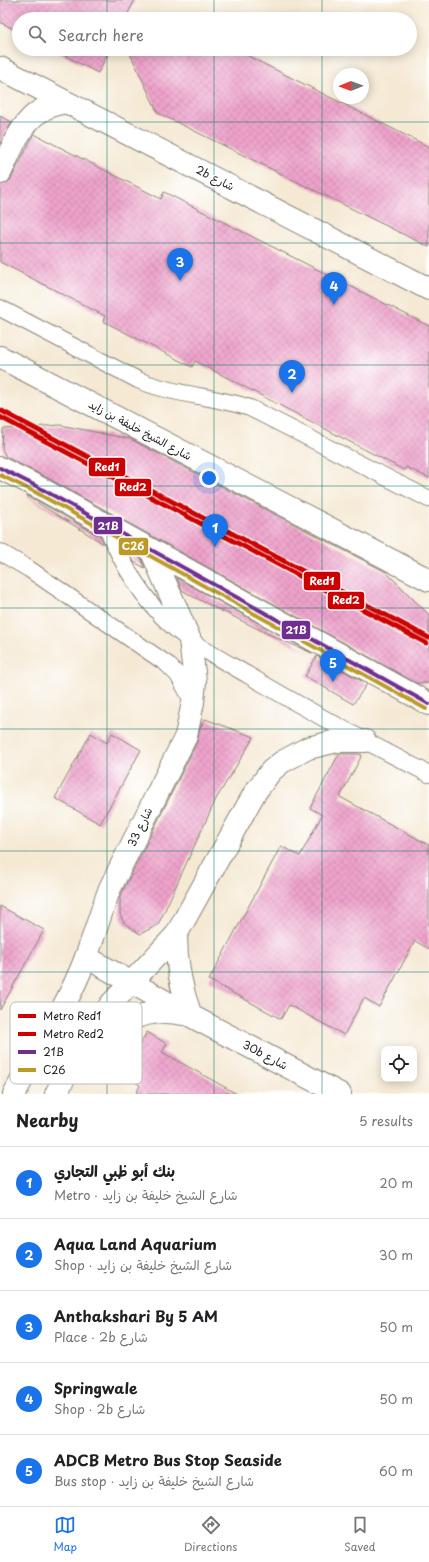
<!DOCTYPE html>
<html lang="en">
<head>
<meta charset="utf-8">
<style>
  body { margin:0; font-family:"Playpen Sans","Playpen Sans Arabic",sans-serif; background:#f6f6f6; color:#202124 }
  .controls { position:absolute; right:12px; bottom:12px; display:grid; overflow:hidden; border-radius:8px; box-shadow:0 2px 10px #0003 }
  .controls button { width:36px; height:36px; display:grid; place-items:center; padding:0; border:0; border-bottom:1px solid #e0e0e0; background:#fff; color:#202124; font:20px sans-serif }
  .compass { position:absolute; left:333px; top:68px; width:36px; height:36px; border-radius:50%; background:#fff; box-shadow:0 2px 10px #0003; rotate:269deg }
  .you { position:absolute; left:209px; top:478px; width:14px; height:14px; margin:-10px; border:3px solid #fff; border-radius:50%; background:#1a73e8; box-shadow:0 0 0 6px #1a73e833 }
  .badge { display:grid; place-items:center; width:26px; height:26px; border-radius:50%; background:#1a73e8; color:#fff; font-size:13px; font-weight:700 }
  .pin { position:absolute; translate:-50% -33px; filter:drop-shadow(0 1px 2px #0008) }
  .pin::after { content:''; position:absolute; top:21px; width:14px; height:12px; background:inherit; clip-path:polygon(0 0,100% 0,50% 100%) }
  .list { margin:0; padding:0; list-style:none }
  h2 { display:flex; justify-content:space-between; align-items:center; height:52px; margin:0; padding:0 16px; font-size:17px }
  h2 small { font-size:13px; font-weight:400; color:#757577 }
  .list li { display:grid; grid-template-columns:26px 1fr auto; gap:12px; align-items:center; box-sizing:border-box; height:72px; padding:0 16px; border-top:1px solid #e0e0e0 }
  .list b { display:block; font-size:15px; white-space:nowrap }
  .list p { margin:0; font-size:13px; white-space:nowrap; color:#757577 }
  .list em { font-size:13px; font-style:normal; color:#757577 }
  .icon { flex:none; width:22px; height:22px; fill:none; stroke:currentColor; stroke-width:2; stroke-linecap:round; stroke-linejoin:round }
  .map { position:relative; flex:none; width:429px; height:1094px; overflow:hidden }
  .search { position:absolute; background:#fff; box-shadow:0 2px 10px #0003; left:12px; right:12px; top:12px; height:44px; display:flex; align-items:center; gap:10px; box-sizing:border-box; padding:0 14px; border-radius:22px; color:#757577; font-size:15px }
  .sheet { height:412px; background:#fff }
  nav { display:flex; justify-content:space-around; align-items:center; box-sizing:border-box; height:56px; border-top:1px solid #e0e0e0; background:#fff; font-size:11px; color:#757577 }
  nav a { display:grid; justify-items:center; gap:2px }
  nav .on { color:#1a73e8 }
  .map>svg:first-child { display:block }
  .building { fill:url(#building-cross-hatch) }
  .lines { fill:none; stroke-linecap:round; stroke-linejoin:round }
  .lane-casing { stroke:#888278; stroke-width:18 }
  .street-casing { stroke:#888278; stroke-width:24 }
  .secondary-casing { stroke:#888278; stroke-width:24 }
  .primary-casing { stroke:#888278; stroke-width:24 }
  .lane { stroke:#fff; stroke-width:16 }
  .street { stroke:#fff; stroke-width:22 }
  .secondary { stroke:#fff; stroke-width:22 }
  .primary { stroke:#fff; stroke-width:22 }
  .bus-1-casing { stroke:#fff; stroke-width:7 }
  .bus-2-casing { stroke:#fff; stroke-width:7 }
  .bus-1 { stroke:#6f2e90; stroke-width:4 }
  .bus-2 { stroke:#bc9a26; stroke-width:4 }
  .metro-1-casing { stroke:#fff; stroke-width:8 }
  .metro-2-casing { stroke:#fff; stroke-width:8 }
  .metro-1 { stroke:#c00; stroke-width:5 }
  .metro-2 { stroke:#c00; stroke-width:5 }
  .grid { fill:none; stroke:#0f766e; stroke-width:1; stroke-opacity:0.55 }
  .labels { text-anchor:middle; stroke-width:3; stroke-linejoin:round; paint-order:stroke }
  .street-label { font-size:11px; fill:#1c1c1c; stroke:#fff }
  .key { fill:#fff; stroke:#bbb; stroke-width:1 }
  .key-label { font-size:11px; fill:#1c1c1c }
  .line-badge { stroke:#fff; stroke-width:1.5 }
  .badge-label { font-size:11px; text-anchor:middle; font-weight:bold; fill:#fff }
</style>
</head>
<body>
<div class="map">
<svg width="429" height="1094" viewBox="0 0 429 1094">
  <defs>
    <pattern id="building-cross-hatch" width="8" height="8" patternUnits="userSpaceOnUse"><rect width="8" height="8" fill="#eea3cb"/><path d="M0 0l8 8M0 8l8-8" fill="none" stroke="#cc8cae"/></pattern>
  </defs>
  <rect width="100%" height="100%" fill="#fff"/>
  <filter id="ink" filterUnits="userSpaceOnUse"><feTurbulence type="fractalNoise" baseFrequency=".025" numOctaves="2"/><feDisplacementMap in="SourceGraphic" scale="8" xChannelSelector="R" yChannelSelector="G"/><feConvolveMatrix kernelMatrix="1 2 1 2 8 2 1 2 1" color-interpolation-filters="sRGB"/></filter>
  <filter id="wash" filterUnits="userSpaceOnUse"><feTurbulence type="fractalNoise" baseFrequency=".012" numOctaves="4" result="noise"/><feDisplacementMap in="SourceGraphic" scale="16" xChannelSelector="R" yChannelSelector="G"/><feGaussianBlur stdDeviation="0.9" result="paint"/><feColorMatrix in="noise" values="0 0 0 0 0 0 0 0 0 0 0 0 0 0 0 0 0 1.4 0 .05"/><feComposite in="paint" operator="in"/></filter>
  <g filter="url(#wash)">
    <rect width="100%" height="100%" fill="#f5e9d4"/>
    <g id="blocks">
      <path class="building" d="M 0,0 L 135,0 L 125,19 L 19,19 L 19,32 L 0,22 Z
        M 52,49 L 110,49 L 98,73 Z
        M 128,49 L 234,49 L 429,147 L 429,247 L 158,113 Z
        M 0,116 L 12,122 L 0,144 Z
        M 34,134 L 161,199 L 164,192 L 429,326 L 429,478 L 406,467 L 404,470 L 195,361 L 192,367 L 103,321 L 105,316 L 0,262 L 0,185 L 7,183 L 11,179 Z
        M 60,425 L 130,439 L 386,572 L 429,615 L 429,683 L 416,683 L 44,476 L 6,457 L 2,449 L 3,429 Z
        M 27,495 L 100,536 L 104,544 L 28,497 Z
        M 129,552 L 141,558 L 145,568 L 134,562 Z
        M 177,578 L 312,653 L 268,634 L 192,596 L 182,590 Z
        M 317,656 L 367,684 L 353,704 L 305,676 Z
        M 205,719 L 254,737 L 216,799 L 158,925 L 140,934 L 124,923 L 120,914 L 120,897 L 197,742 L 200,728 Z
        M 91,733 L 107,743 L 112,733 L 141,750 L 100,824 L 55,798 Z
        M 339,754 L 358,754 L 362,755 L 340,797 L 429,845 L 429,949 L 415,941 L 379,1007 L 364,998 L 344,1035 L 289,1005 L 281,1019 L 209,980 L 281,846 L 300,856 L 322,815 L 310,808 Z
        M 0,906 L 44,930 L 0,1010 Z
        M 147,1032 L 167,1044 L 162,1052 L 237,1094 L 136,1094 L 140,1085 L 133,1081 L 137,1073 L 127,1067 Z"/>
    </g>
  </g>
  <g filter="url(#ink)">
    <use href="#blocks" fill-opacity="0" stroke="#888278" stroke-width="1"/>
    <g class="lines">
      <defs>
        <path id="lane" d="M 0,308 L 138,380 C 174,395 213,396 250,408 L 429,499
          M 106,525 C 121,562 142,599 172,626 C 195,646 222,660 248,675 C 307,710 368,743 429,774
          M 0,552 L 29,569 L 167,664 L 178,675 L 193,702"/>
        <path id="street" d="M 0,68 L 429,289
          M 0,173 C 17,139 24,108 66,102
          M 176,935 C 176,963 181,989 191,1016
          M 86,957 L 191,1016 L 340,1094
          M 77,1057 C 110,1031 137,1004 183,1014"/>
        <path id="secondary" d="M 14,1094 C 39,1049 68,1005 86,957 C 95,934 101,911 110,888 L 186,736 L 193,702 L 195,681 L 190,640 L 151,550
          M 56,1094 L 73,1060 L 111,1004 L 176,935 L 254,794 L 271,771 L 282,762 L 308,748 L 337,741 L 365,741"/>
        <path id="primary" d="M 0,357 L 429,580
          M 0,468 L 38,487 L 429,704"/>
      </defs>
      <use href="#lane" class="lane-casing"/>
      <use href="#street" class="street-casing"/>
      <use href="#secondary" class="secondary-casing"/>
      <use href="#primary" class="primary-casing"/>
      <use href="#lane" class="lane"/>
      <use href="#street" class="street"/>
      <use href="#secondary" class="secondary"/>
      <use href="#primary" class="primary"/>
      <defs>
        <path id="bus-1" d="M 0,468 L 38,487 L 429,704"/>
        <path id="bus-2" d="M 0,475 L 35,492 L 426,709"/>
      </defs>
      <use href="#bus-1" class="bus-1-casing"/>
      <use href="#bus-2" class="bus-2-casing"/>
      <use href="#bus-1" class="bus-1"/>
      <use href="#bus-2" class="bus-2"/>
      <defs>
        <path id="metro-1" d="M 0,410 L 429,638"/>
        <path id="metro-2" d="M 0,417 L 426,643"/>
      </defs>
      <use href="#metro-1" class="metro-1-casing"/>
      <use href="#metro-2" class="metro-2-casing"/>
      <use href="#metro-1" class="metro-1"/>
      <use href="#metro-2" class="metro-2"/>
    </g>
  </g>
  <path class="grid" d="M 107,0 L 107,19M 214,0 L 214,19M 322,0 L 322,19M 107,49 L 107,1094M 214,49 L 214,1094M 322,49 L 322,1094M 0,122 L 429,122M 0,243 L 429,243M 0,365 L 429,365M 0,486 L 429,486M 0,608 L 429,608M 0,729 L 429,729M 0,851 L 429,851M 0,972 L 429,972"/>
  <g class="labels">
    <g class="street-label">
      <text transform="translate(215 178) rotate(27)" y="4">2b شارع</text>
      <text transform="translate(140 430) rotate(28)" y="4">شارع الشيخ خليفة بن زايد</text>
      <text transform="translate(140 827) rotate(-64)" y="4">شارع 33</text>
      <text transform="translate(265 1055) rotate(28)" y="4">30b شارع</text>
    </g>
  </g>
  <rect x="10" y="1002" width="132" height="82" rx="6" class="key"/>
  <rect x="18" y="1014" width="18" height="4" fill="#c00"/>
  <rect x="18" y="1032" width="18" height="4" fill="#c00"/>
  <rect x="18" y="1050" width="18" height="4" fill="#6f2e90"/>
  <rect x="18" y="1068" width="18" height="4" fill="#bc9a26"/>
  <g class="key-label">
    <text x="43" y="1020">Metro Red1</text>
    <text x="43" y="1038">Metro Red2</text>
    <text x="43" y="1056">21B</text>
    <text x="43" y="1074">C26</text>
  </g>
  <g class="line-badge">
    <rect x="88" y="457" width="38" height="20" rx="4" fill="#c00"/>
    <rect x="114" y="478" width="38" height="19" rx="4" fill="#c00"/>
    <rect x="93" y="516" width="30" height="19" rx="4" fill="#6f2e90"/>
    <rect x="118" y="537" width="31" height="19" rx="4" fill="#bc9a26"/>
    <rect x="303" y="571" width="38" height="20" rx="4" fill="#c00"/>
    <rect x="327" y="591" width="38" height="19" rx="4" fill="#c00"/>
    <rect x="281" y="620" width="30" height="20" rx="4" fill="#6f2e90"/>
  </g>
  <g class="badge-label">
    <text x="107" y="471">Red1</text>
    <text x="133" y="491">Red2</text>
    <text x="108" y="530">21B</text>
    <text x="133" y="550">C26</text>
    <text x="322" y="585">Red1</text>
    <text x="346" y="604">Red2</text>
    <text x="296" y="634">21B</text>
  </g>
</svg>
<div class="controls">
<button><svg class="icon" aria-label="locate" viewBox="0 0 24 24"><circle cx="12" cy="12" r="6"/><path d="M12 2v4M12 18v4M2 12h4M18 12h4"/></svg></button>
</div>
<svg class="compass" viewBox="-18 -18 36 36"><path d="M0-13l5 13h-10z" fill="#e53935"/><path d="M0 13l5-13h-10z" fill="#757577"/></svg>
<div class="you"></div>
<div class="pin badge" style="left:215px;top:547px">1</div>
<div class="pin badge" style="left:292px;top:393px">2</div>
<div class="pin badge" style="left:180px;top:281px">3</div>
<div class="pin badge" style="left:334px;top:305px">4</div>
<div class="pin badge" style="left:333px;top:682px">5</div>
<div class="search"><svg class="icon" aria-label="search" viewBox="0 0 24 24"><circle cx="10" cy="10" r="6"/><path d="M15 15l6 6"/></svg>Search here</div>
</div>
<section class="sheet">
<h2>Nearby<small>5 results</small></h2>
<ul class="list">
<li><span class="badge">1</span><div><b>بنك أبو ظبي التجاري</b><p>Metro · شارع الشيخ خليفة بن زايد</p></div><em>20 m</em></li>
<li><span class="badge">2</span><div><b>Aqua Land Aquarium</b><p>Shop · شارع الشيخ خليفة بن زايد</p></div><em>30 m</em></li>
<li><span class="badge">3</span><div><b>Anthakshari By 5 AM</b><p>Place · 2b شارع</p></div><em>50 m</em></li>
<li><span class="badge">4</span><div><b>Springwale</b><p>Shop · 2b شارع</p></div><em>50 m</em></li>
<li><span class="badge">5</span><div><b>ADCB Metro Bus Stop Seaside</b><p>Bus stop · شارع الشيخ خليفة بن زايد</p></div><em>60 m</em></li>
</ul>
</section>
<nav>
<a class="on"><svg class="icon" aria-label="map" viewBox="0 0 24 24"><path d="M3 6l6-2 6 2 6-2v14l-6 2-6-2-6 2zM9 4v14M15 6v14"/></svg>Map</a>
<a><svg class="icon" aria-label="directions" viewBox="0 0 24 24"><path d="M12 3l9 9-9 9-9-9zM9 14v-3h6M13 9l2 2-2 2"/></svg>Directions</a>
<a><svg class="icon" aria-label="saved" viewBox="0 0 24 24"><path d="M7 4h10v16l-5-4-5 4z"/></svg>Saved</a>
</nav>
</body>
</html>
